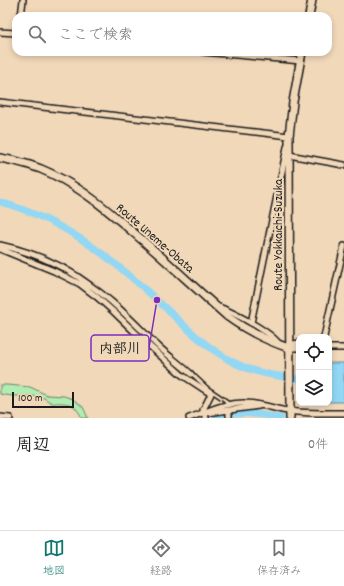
<!DOCTYPE html>
<html lang="ja">
<head>
<meta charset="utf-8">
<style>
  body { margin:0; font-family:Dekko,"Klee One",sans-serif; background:#f2f2f2; color:#202124 }
  .controls { position:absolute; right:12px; bottom:12px; display:grid; overflow:hidden; border-radius:8px; box-shadow:0 2px 6px #0003 }
  .controls button { width:36px; height:36px; display:grid; place-items:center; padding:0; border:0; border-bottom:1px solid #e0e0e0; background:#fff; color:#202124; font:20px sans-serif }
  .scale { position:absolute; left:12px; bottom:10px; width:62px; box-sizing:border-box; padding-left:4px; border:2px solid #1c1c1c; border-top:0; font-size:11px; line-height:14px; white-space:nowrap; color:#1c1c1c; -webkit-text-stroke:3px #f1d8b9; paint-order:stroke }
  .list { margin:0; padding:0; list-style:none }
  h2 { display:flex; justify-content:space-between; align-items:center; height:52px; margin:0; padding:0 16px; font-size:17px }
  h2 small { font-size:13px; font-weight:400; color:#757577 }
  .icon { flex:none; width:22px; height:22px; fill:none; stroke:currentColor; stroke-width:2; stroke-linecap:round; stroke-linejoin:round }
  .map { position:relative; flex:none; width:344px; height:418px; overflow:hidden }
  .search { position:absolute; background:#fff; box-shadow:0 2px 6px #0003; left:12px; right:12px; top:12px; height:44px; display:flex; align-items:center; gap:10px; box-sizing:border-box; padding:0 14px; border-radius:12px; color:#757577; font-size:15px }
  .sheet { height:112px; background:#fff }
  nav { display:flex; justify-content:space-around; align-items:center; box-sizing:border-box; height:56px; border-top:1px solid #e0e0e0; background:#fff; font-size:11px; color:#757577 }
  nav a { display:grid; justify-items:center; gap:2px }
  nav .on { color:#0f766e }
  .map>svg:first-child { display:block }
  .green { fill:#b1edb3; stroke:#668468 }
  .water { fill:#92d7f4; stroke:#638c9e }
  .lines { fill:none; stroke-linecap:round; stroke-linejoin:round }
  .river { stroke:#92d7f4; stroke-width:7 }
  .service-casing { stroke:#1c1c1c; stroke-width:5.5 }
  .minor-casing { stroke:#1c1c1c; stroke-width:8 }
  .secondary-casing { stroke:#1c1c1c; stroke-width:10 }
  .service { stroke:#f1d8b9; stroke-width:2.5 }
  .minor { stroke:#f1d8b9; stroke-width:5 }
  .secondary { stroke:#f1d8b9; stroke-width:7 }
  .labels { text-anchor:middle; stroke-width:4; stroke-linejoin:round; paint-order:stroke }
  .street-label { font-size:13px; fill:#1c1c1c; stroke:#f1d8b9 }
  .leader { fill:none; stroke:#7b2cbf; stroke-width:1.5 }
  .callout-dot { fill:#7b2cbf; stroke:#f1d8b9; stroke-width:1.5 }
  .callout { fill:#f1d8b9; stroke:#7b2cbf; stroke-width:1.5 }
  .callout-label { font-size:14px; text-anchor:middle; font-weight:bold; fill:#1c1c1c }
</style>
</head>
<body>
<div class="map">
<svg width="344" height="418" viewBox="0 0 344 418">
  <rect width="100%" height="100%" fill="#f1d8b9"/>
  <filter id="ink" filterUnits="userSpaceOnUse"><feTurbulence type="fractalNoise" baseFrequency=".025" numOctaves="2"/><feDisplacementMap in="SourceGraphic" scale="8" xChannelSelector="R" yChannelSelector="G"/><feConvolveMatrix kernelMatrix="1 2 1 2 8 2 1 2 1" color-interpolation-filters="sRGB"/></filter>
  <g filter="url(#ink)">
    <path class="green" d="M 0,385 L 7,385 L 30,387 L 47,395 L 64,396 L 73,399 L 83,407 L 88,418 L 82,418 C 77,408 73,403 61,403 C 58,402 55,404 52,403 C 49,402 46,399 44,398 C 32,394 14,398 0,394 Z"/>
    <path class="water" d="M 329,363 L 344,363 L 344,402 L 329,402 Z"/>
    <g class="lines">
      <path class="river" d="M 0,202 C 64,220 109,256 157,300 C 181,322 205,348 235,363 C 254,373 277,376 299,379
        M 216,418 C 239,410 258,414 281,418"/>
      <defs>
        <path id="service" d="M 192,374 L 207,388 L 225,400 L 228,404"/>
        <path id="minor" d="M 21,16 L 23,0
          M 0,32 L 16,33
          M 203,52 L 301,61
          M 0,102 L 289,136 L 289,138
          M 289,155 L 344,165
          M 0,245 C 32,252 65,266 91,286 C 116,303 137,326 159,347 C 169,356 181,365 191,374
          M 0,249 L 54,271 L 80,284 L 97,297 L 114,312 L 144,341 L 182,375 L 211,394 L 203,410 L 206,418
          M 219,307 C 234,313 270,331 279,344
          M 251,323 L 287,147
          M 324,337 L 344,246
          M 289,348 L 293,344 L 299,343
          M 289,348 L 299,348
          M 329,348 L 344,348
          M 207,413 L 259,406
          M 0,417 L 10,418
          M 189,418 C 207,412 225,402 245,403 C 258,403 269,407 282,410 C 302,414 324,413 344,413
          M 229,418 L 229,411"/>
        <path id="secondary" d="M 309,16 L 312,0
          M 0,158 C 18,161 36,166 52,174 C 83,189 109,211 134,233 C 166,260 196,289 228,317 C 246,330 268,341 289,348
          M 290,418 L 289,136 L 293,102 L 302,52"/>
      </defs>
      <use href="#service" class="service-casing"/>
      <use href="#minor" class="minor-casing"/>
      <use href="#secondary" class="secondary-casing"/>
      <use href="#service" class="service"/>
      <use href="#minor" class="minor"/>
      <use href="#secondary" class="secondary"/>
    </g>
  </g>
  <g class="labels">
    <g class="street-label">
      <text transform="translate(277 235) rotate(-90)" y="5">Route Yokkaichi-Suzuka</text>
      <text transform="translate(156 237) rotate(41)" y="5">Route Uneme-Obata</text>
    </g>
  </g>
  <path class="leader" d="M157 300L149 348"/>
  <circle class="callout-dot" cx="157" cy="300" r="4"/>
  <rect class="callout" x="91" y="335" width="58" height="26" rx="4"/>
  <g class="callout-label">
    <text x="120" y="353">内部川</text>
  </g>
</svg>
<div class="controls">
<button><svg class="icon" aria-label="locate" viewBox="0 0 24 24"><circle cx="12" cy="12" r="6"/><path d="M12 2v4M12 18v4M2 12h4M18 12h4"/></svg></button>
<button><svg class="icon" aria-label="layers" viewBox="0 0 24 24"><path d="M12 4l9 5-9 5-9-5zM3 14l9 5 9-5"/></svg></button>
</div>
<div class="scale">100 m</div>
<div class="search"><svg class="icon" aria-label="search" viewBox="0 0 24 24"><circle cx="10" cy="10" r="6"/><path d="M15 15l6 6"/></svg>ここで検索</div>
</div>
<section class="sheet">
<h2>周辺<small>0件</small></h2>
<ul class="list">
</ul>
</section>
<nav>
<a class="on"><svg class="icon" aria-label="map" viewBox="0 0 24 24"><path d="M3 6l6-2 6 2 6-2v14l-6 2-6-2-6 2zM9 4v14M15 6v14"/></svg>地図</a>
<a><svg class="icon" aria-label="directions" viewBox="0 0 24 24"><path d="M12 3l9 9-9 9-9-9zM9 14v-3h6M13 9l2 2-2 2"/></svg>経路</a>
<a><svg class="icon" aria-label="saved" viewBox="0 0 24 24"><path d="M7 4h10v16l-5-4-5 4z"/></svg>保存済み</a>
</nav>
</body>
</html>
